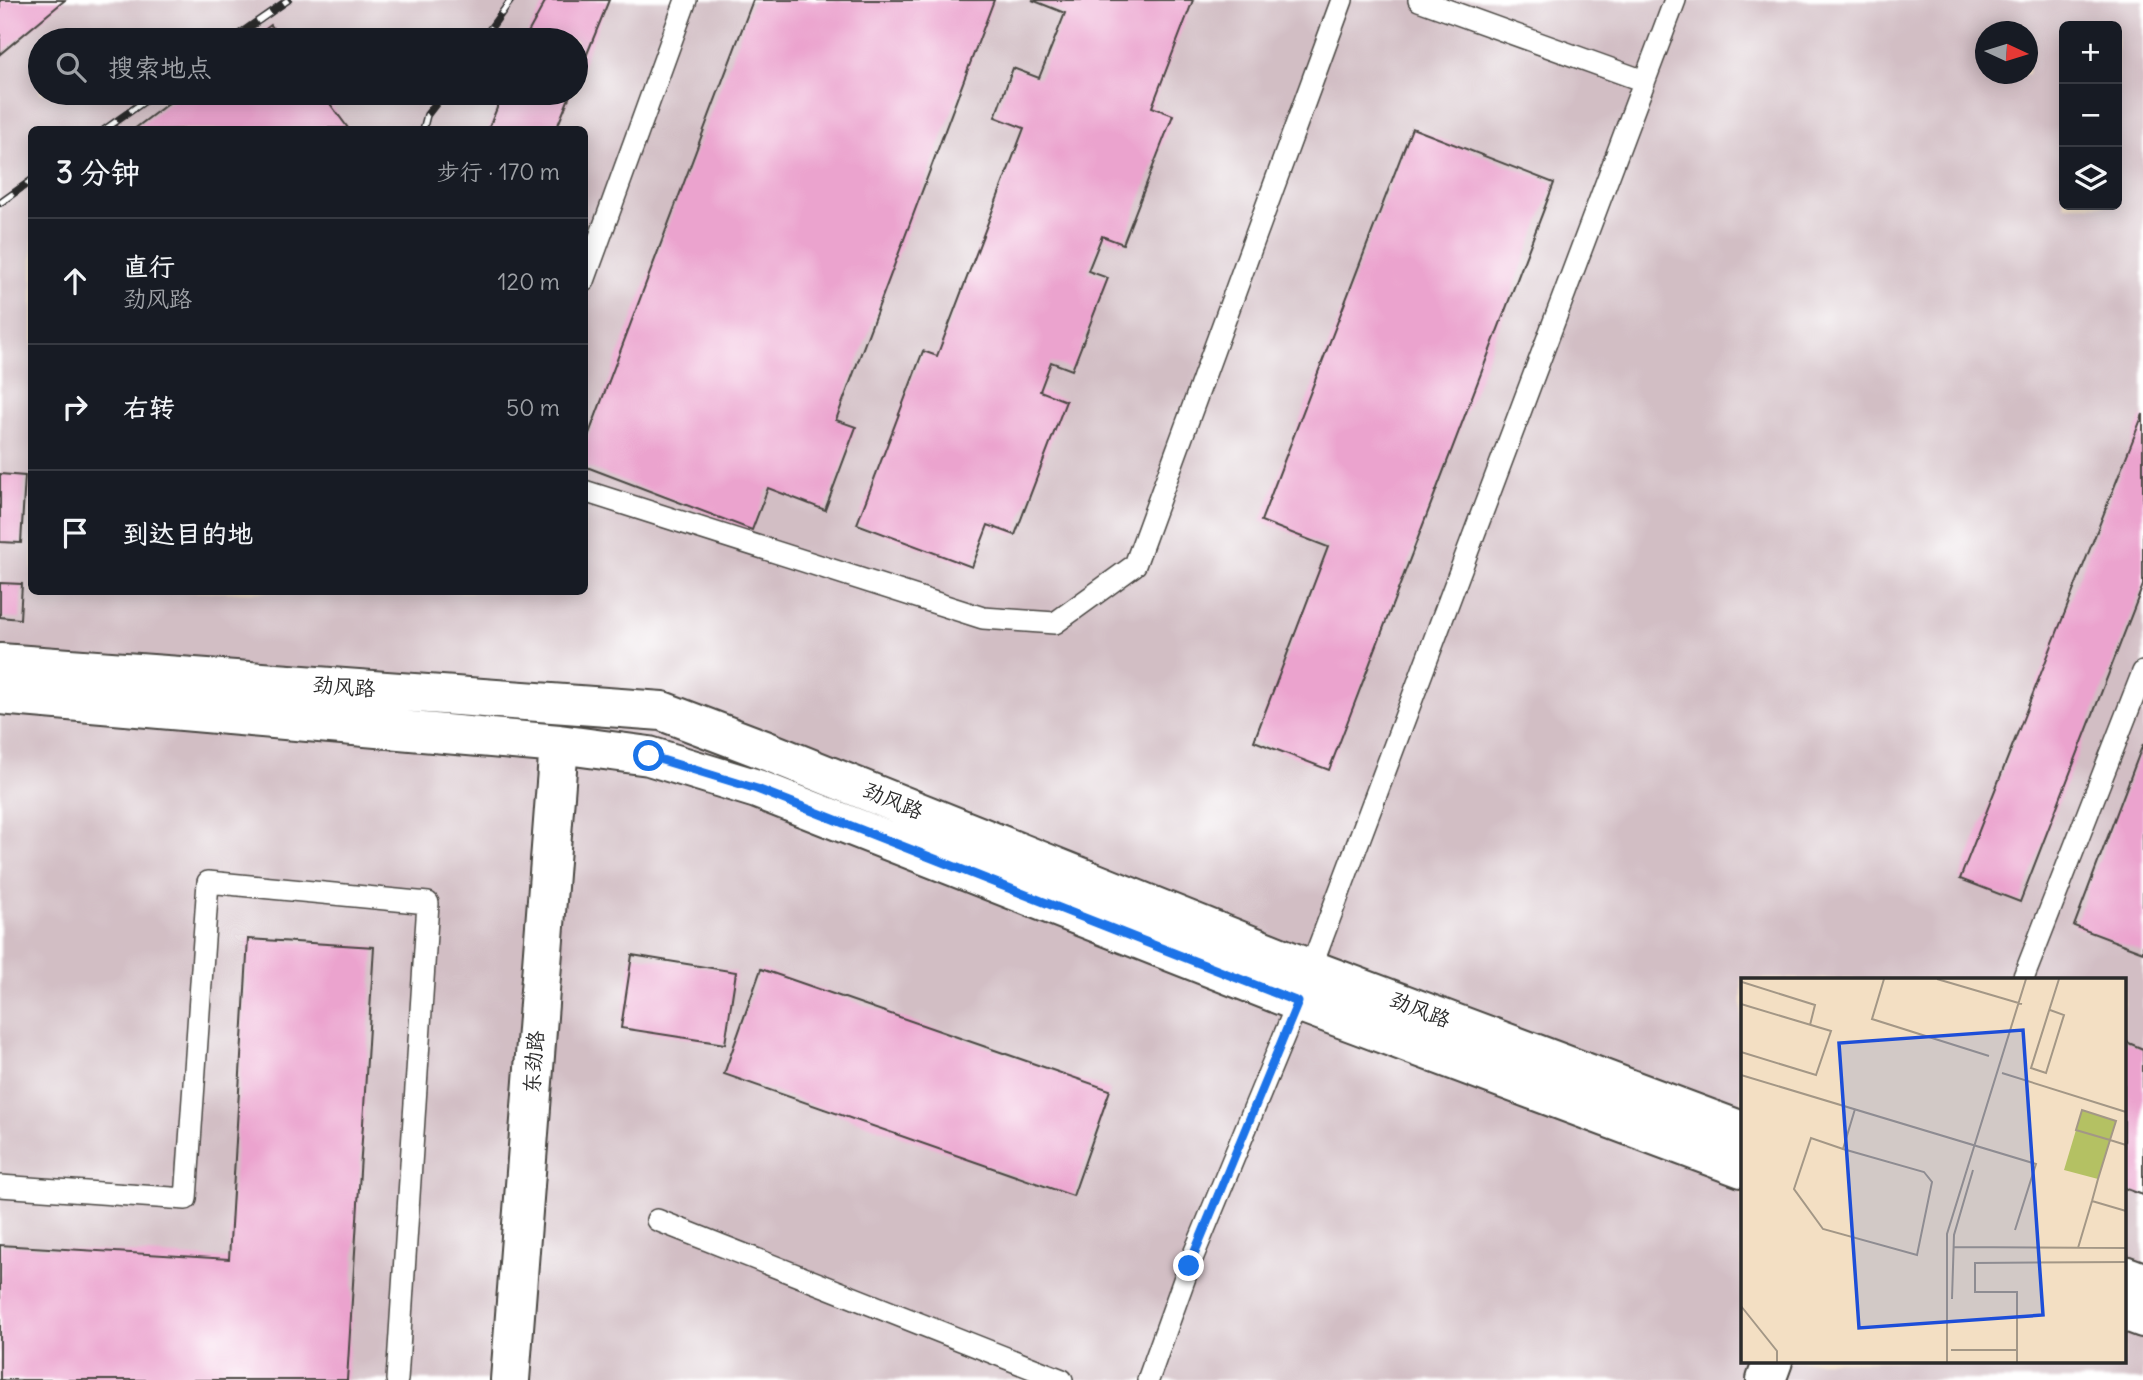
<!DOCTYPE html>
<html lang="zh">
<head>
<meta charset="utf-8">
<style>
  body { margin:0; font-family:Delius,"LXGW WenKai TC",sans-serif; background:#242831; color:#f1f3f6 }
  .controls { position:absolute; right:21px; top:21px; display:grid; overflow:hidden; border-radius:10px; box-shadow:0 4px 18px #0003 }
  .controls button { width:63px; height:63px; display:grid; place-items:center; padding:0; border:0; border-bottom:2px solid #363941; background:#171b24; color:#f1f3f6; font:35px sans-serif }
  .compass { position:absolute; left:1975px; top:21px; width:63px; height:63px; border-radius:50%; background:#171b24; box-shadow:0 4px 18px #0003; rotate:94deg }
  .stop { position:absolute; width:21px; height:21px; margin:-16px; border:5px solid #1a73e8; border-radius:50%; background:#fff }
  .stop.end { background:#1a73e8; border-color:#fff; box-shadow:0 2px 7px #0008 }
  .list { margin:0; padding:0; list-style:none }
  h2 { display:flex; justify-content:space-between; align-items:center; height:91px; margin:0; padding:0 28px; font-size:30px }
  h2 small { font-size:23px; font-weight:400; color:#9ea1a6 }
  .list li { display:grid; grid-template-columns:46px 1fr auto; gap:21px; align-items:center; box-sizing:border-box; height:126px; padding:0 28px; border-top:2px solid #363941 }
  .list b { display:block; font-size:26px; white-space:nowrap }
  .list p { margin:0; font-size:23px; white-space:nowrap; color:#9ea1a6 }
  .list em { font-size:23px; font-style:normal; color:#9ea1a6 }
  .icon { flex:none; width:38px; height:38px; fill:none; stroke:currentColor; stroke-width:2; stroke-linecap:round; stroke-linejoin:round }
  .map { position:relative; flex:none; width:2143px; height:1380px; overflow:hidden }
  .search { position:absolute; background:#171b24; box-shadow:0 4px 18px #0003; left:28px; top:28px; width:560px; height:77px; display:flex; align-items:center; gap:18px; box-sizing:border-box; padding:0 24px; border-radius:38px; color:#9ea1a6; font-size:26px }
  .panel { position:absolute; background:#171b24; box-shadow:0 4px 18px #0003; left:28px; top:126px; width:560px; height:469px; border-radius:10px }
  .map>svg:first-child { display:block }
  .industrial { fill:#d2bec4; fill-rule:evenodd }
  .building { fill:#eba3ce }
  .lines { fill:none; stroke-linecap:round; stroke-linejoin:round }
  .service-casing { stroke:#494642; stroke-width:24 }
  .tertiary-casing { stroke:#494642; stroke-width:42 }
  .service { stroke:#fff; stroke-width:21 }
  .tertiary { stroke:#fff; stroke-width:38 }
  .rail-casing { stroke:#2b2b2b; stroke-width:8 }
  .rail { stroke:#fff; stroke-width:5; stroke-dasharray:16; stroke-linecap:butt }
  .route { stroke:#1a73e8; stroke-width:9 }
  .labels { text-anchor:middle; stroke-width:7; stroke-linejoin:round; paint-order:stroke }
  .street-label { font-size:21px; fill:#2b2b2b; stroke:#fff }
  .inset-road { fill:none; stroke:#a39786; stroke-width:2 }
  .view { fill:#1d4ed8; fill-opacity:0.15; stroke:#1d4ed8; stroke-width:3.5 }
  .inset-edge { fill:none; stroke:#2b2b2b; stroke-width:3.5 }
</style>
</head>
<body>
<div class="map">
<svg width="2143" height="1380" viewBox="0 0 2143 1380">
  <rect width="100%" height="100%" fill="#fff"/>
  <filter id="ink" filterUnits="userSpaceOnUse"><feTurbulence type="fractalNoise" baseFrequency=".0143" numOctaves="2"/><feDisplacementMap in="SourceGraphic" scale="14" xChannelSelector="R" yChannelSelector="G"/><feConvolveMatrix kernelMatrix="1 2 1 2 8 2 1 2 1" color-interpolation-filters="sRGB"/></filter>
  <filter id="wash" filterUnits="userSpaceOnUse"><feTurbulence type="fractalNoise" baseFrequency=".00686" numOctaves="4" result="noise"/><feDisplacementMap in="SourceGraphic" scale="28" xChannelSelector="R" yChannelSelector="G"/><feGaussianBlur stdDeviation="1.57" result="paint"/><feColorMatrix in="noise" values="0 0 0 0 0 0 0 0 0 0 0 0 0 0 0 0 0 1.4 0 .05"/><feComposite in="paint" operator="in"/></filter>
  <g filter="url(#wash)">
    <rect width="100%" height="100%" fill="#f3dfc3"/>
    <path class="industrial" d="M 0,0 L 2143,0 L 2143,1380 L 0,1380 ZM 2064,26 L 2117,26 L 2117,205 L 2064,205 ZM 1986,32 L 2028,32 L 2028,74 L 1986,74 ZM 40,40 L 576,40 L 576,93 L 40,93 ZM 32,130 L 584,130 L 584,592 L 32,592 ZM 1742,979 L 2124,979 L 2124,1361 L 1742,1361 Z"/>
    <g id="blocks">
      <path class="building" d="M 0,0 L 65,0 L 0,54 Z
        M 546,0 L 609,0 L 576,81 L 576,40 L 524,40 Z
        M 753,0 L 994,0 L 836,420 L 856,427 L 825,510 L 768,488 L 752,530 L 584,466 L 584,447 Z
        M 1032,0 L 1193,0 L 1152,107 L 1173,115 L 1123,244 L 1102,236 L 1088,271 L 1108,278 L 1072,370 L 1051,362 L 1040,391 L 1066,401 L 1015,535 L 988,525 L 972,567 L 857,524 L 923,351 L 937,356 L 1024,128 L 995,117 L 1013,68 L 1039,78 L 1065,13 Z
        M 271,25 L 282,40 L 251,40 Z
        M 182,93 L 322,93 L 348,128 L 133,130 Z
        M 503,93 L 571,93 L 556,130 L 488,130 Z
        M 1412,128 L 1554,183 L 1329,770 L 1254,741 L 1328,547 L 1261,521 Z
        M 2143,414 L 2143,585 L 2020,902 L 1960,879 Z
        M 0,474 L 25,476 L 21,543 L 0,542 Z
        M 0,583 L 22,584 L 20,619 L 0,617 Z
        M 2143,744 L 2143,952 L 2074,926 Z
        M 248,939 L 374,947 L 347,1380 L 0,1380 L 0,1245 L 229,1259 Z
        M 632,955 L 736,972 L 725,1044 L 621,1028 Z
        M 761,969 L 1110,1090 L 1073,1196 L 724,1074 Z
        M 2124,1041 L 2143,1049 L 2143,1195 L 2124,1188 Z"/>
    </g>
  </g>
  <g filter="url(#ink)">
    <use href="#blocks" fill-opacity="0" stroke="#494642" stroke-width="2"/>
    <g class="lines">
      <defs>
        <path id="service" d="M 1419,0 L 1644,81
          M 584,281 L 686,0
          M 584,491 L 983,618 L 1055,623 L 1135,565 L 1342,0
          M 2023,979 L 2143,672
          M 0,1186 L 186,1199 L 208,882 L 428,903 L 397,1380
          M 657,1220 L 1062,1380
          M 1148,1380 L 1189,1266 L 1298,1002 L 1675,0"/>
        <path id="tertiary" d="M 0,663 L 662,711 L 762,749 L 1310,969 L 1742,1131
          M 0,695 L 559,744 L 649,756 L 757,789 L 1298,1002 L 1742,1168
          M 2124,1275 L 2143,1282
          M 2124,1311 L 2143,1318
          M 510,1380 L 559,744
          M 1766,1380 L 1773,1361"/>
      </defs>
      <use href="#service" class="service-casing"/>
      <use href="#tertiary" class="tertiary-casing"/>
      <use href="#service" class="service"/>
      <use href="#tertiary" class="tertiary"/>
      <defs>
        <path id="rail" d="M 231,40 L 288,0
          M 482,40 L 511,0
          M 104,130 L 156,93
          M 423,130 L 427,115 L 444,93
          M 0,203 L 32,180"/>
      </defs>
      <use href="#rail" class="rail-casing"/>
      <use href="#rail" class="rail"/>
    </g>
  </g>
  <g class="lines" filter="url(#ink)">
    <path class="route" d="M 649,756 L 757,789 L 1298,1002 L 1189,1266"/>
  </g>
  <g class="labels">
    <g class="street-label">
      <text transform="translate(344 687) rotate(4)" y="7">劲风路</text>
      <text transform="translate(893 801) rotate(22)" y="7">劲风路</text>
      <text transform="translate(1420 1010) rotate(21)" y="7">劲风路</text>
      <text transform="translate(534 1062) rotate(-86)" y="7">东劲路</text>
    </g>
  </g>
  <g transform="translate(1741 978)">
    <rect width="385" height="385" fill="#f3dfc3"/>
    <path d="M 341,132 L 375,143 L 357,201 L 323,192 Z" fill="#b4c163"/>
    <path class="inset-road" d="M 143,1 L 131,41 L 248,78M 196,1 L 281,26M 1,4 L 74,27 L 69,47M 0,26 L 90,53 L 75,97 L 0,74M 309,32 L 323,37 L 305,95 L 290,90 L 318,1M 261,95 L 385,134M 0,97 L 295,186 L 274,252M 102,171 L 70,160 L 53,211 L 82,251 L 176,277 L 191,204 L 183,194 L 102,171 L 114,131M 351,223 L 385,233M 212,269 L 385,270M 337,270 L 351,223 L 357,201 L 369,162 L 375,143 L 341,132 L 335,152 L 369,162 L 385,167M 211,321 L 213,257 L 232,192M 0,328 L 36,373 L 36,384M 210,372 L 276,372M 206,384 L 206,256 L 285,1M 276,384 L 276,314 L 234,314 L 234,285 L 385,284"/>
    <path class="view" d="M 282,52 L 302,337 L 118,350 L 98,65 Z"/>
    <rect width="385" height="385" class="inset-edge"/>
  </g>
</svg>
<div class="controls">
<button>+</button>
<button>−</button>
<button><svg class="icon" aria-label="layers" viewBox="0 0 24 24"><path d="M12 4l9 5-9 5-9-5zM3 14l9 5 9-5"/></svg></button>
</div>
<svg class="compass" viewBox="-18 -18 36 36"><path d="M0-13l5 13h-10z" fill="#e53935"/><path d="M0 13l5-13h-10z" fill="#9ea1a6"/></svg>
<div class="stop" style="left:649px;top:756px"></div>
<div class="stop end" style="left:1189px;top:1266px"></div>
<div class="search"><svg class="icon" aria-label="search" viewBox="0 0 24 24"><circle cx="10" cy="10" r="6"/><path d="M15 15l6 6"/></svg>搜索地点</div>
<section class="panel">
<h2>3 分钟<small>步行 · 170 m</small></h2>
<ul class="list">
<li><svg class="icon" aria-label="ahead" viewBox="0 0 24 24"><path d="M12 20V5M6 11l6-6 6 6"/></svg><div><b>直行</b><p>劲风路</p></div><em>120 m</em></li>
<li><svg class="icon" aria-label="right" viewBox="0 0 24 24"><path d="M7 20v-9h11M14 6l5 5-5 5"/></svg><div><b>右转</b></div><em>50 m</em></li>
<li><svg class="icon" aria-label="arrive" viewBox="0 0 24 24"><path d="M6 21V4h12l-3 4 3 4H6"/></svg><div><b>到达目的地</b></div></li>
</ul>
</section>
</div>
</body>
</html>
